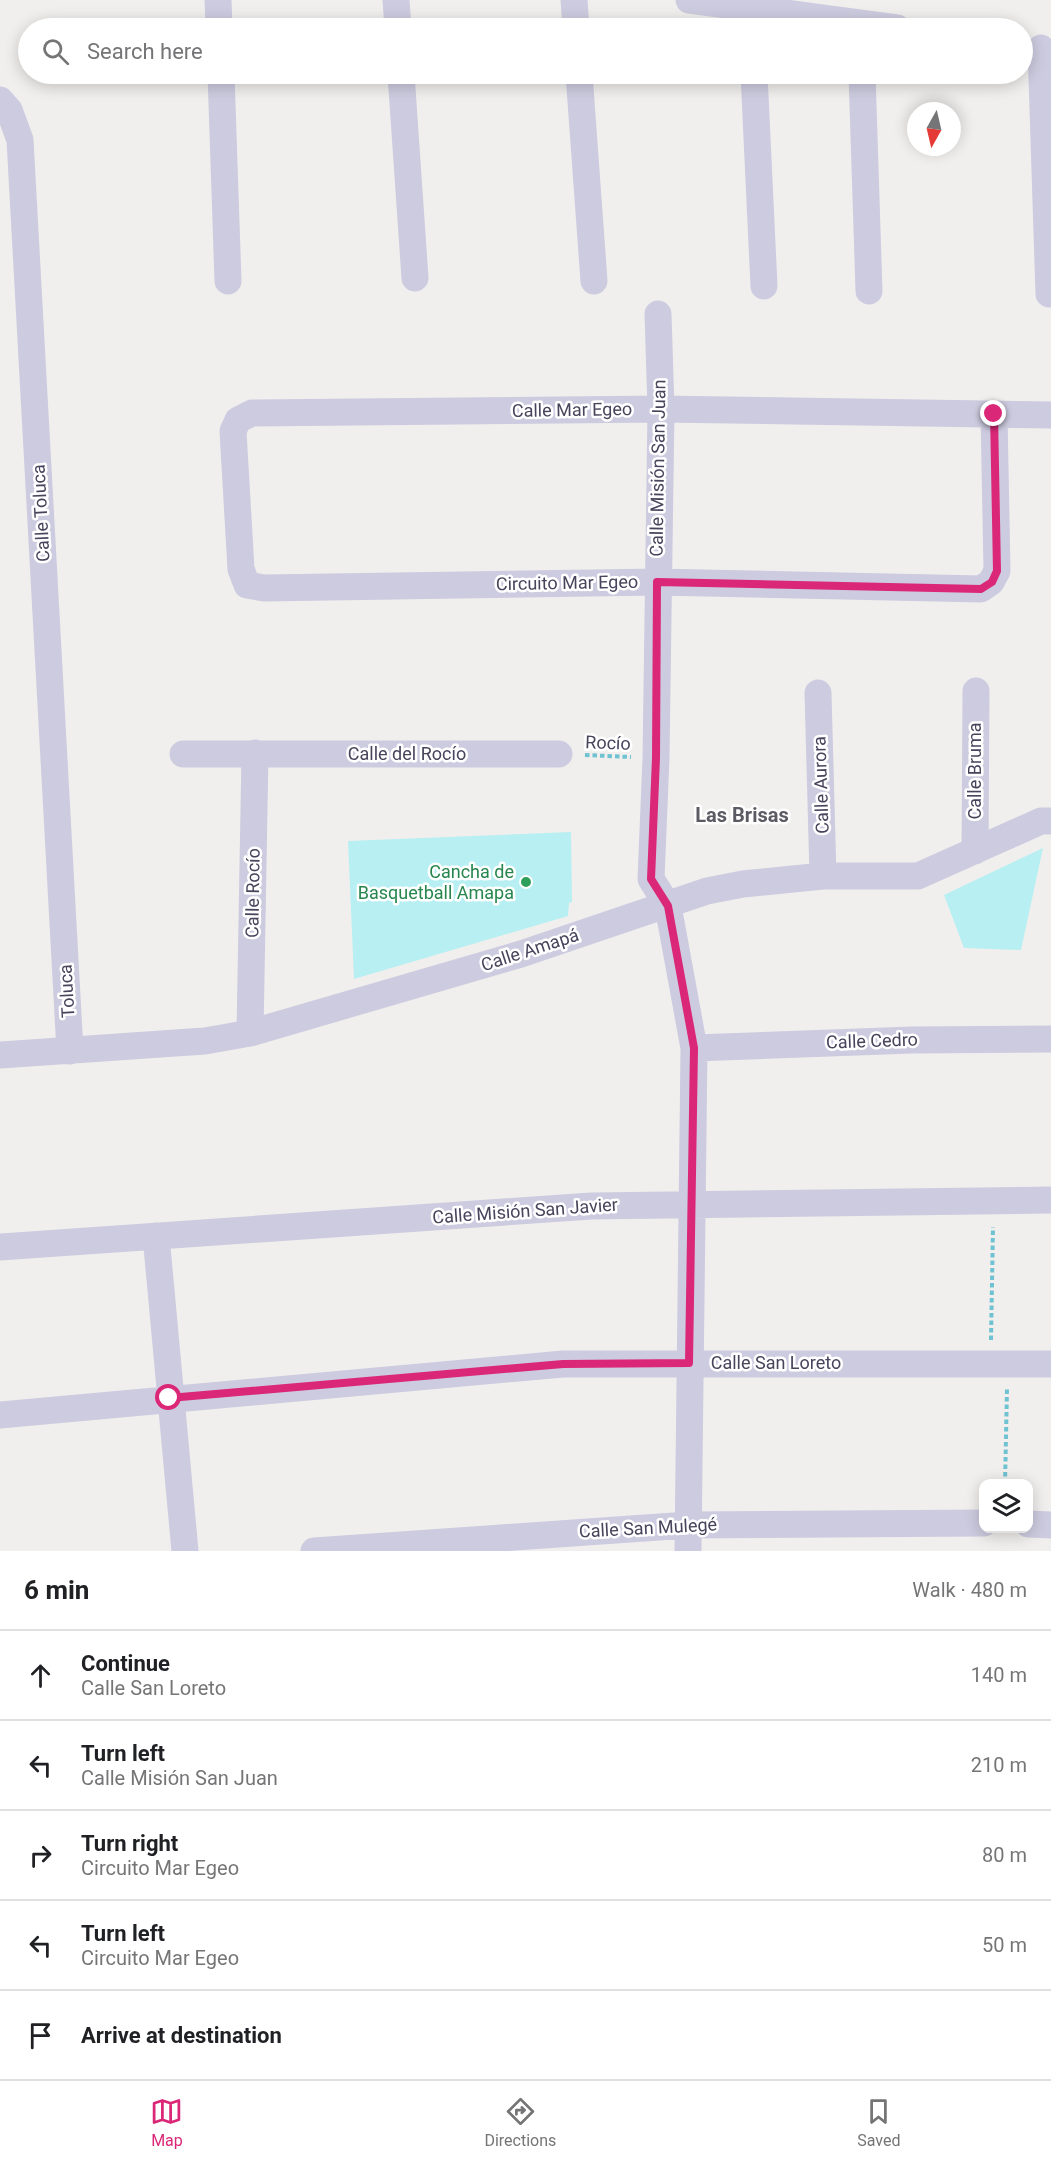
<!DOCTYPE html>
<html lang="en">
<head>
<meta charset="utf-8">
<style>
  body { margin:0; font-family:Roboto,sans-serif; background:#f2f2f2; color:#202124 }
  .controls { position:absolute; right:18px; bottom:18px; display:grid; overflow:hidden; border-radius:12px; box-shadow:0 3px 15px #0003 }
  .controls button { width:54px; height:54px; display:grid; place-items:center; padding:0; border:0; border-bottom:2px solid #e0e0e0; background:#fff; color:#202124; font:30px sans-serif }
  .compass { position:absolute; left:907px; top:102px; width:54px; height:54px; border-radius:50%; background:#fff; box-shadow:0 3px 15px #0003; rotate:188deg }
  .stop { position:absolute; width:18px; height:18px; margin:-14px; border:4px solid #db2777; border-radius:50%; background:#fff }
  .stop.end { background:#db2777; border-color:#fff; box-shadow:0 2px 6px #0008 }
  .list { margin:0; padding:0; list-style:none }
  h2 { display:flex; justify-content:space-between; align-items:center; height:78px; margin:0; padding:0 24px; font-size:26px }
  h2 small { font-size:20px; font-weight:400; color:#757577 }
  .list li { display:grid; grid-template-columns:39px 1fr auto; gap:18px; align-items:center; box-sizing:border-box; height:90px; padding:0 24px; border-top:2px solid #e0e0e0 }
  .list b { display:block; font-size:22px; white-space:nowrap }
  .list p { margin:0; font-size:20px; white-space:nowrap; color:#757577 }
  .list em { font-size:20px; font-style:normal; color:#757577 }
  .icon { flex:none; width:33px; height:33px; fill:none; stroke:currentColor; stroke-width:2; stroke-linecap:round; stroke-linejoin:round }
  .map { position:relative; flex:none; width:1051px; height:1551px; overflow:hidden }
  .search { position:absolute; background:#fff; box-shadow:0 3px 15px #0003; left:18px; right:18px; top:18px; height:66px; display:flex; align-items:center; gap:15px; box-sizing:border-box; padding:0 21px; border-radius:33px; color:#757577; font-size:22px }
  .sheet { height:528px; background:#fff }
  nav { display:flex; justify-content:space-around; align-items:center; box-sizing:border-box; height:84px; border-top:2px solid #e0e0e0; background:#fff; font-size:16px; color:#757577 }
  nav a { display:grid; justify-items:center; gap:3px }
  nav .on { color:#db2777 }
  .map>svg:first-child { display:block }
  .green { fill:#b8eff2 }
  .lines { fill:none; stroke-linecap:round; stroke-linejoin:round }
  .path { stroke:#6ec2d2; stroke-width:4; stroke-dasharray:4.5 3; stroke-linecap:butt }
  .minor { stroke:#cdcbdf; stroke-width:27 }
  .route { stroke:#db2777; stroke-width:8 }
  .leisure-dot { fill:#2e9e5b; stroke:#fff; stroke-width:2 }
  .labels { text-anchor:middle; stroke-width:5; stroke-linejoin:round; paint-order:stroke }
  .street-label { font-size:18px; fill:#48445c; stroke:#fff }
  .leisure-label { font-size:18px; fill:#27864d; stroke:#fff; text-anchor:end }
  .neighbourhood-label { font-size:20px; font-weight:bold; fill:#5c5a63; stroke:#fff }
</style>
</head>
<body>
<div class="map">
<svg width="1051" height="1551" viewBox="0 0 1051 1551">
  <rect width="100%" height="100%" fill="#f1efed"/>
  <path class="green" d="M 571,832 L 572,902 L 569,903 L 568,916 L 354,979 L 348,841 Z
    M 1043,848 L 1021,950 L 964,948 L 944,895 Z"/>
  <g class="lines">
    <path class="path" d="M 585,755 L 631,757
      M 991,1340 L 993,1227
      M 1005,1484 L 1007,1388"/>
    <path class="minor" d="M 218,0 L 219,28
      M 396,0 L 398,28
      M 574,0 L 576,28
      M 689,0 L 897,28
      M 1041,48 L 1049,294
      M 221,74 L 228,281
      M 401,74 L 415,278
      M 579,74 L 594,281
      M 754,74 L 764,286
      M 862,74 L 869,291
      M 0,100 L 9,110 L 20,140 L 70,1051
      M 658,314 L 661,409 L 656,758 L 651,879 L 668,906 L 694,1048 L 688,1551
      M 994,414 L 997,571 L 991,582 L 981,589 L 657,582 L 264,588 L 247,585 L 241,569 L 233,431 L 238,420 L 252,413 L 661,409 L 1051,415
      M 818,693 L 823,876
      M 183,754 L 559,754
      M 975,851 L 976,691
      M 250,1033 L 255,753
      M 694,1048 L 912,1040 L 1051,1039
      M 0,1055 L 205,1041 L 250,1033 L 521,954 L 707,891 L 743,884 L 823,876 L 918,876 L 1041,821 L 1051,821
      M 156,1236 L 185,1551
      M 0,1247 L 591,1206 L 1051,1200
      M 0,1415 L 563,1364 L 1051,1364
      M 1028,1524 L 1051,1525
      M 314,1551 L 688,1525 L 984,1523"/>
  </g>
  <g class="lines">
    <path class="route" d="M 169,1398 L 563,1364 L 689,1363 L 694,1048 L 668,906 L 651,879 L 656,758 L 657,582 L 981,589 L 992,582 L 997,571 L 994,414"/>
  </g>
  <circle class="leisure-dot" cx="526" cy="882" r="6"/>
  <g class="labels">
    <g class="street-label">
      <text transform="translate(572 410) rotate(-1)" y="6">Calle Mar Egeo</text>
      <text transform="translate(658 468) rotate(-89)" y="6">Calle Misión San Juan</text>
      <text transform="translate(41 513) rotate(-93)" y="6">Calle Toluca</text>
      <text transform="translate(567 583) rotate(-1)" y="6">Circuito Mar Egeo</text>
      <text transform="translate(608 743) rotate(2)" y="6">Rocío</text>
      <text x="407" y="760">Calle del Rocío</text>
      <text transform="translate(975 771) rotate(-90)" y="6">Calle Bruma</text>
      <text transform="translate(821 785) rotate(-92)" y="6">Calle Aurora</text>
      <text transform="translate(253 893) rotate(-89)" y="6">Calle Rocío</text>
      <text transform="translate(530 950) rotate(-18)" y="6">Calle Amapá</text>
      <text transform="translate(67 991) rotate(-93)" y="6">Toluca</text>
      <text transform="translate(872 1041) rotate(-2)" y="6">Calle Cedro</text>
      <text transform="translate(525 1211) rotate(-4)" y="6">Calle Misión San Javier</text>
      <text x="776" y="1369">Calle San Loreto</text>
      <text transform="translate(648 1528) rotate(-3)" y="6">Calle San Mulegé</text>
    </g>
    <g class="leisure-label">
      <text x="514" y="878">Cancha de<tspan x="514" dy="21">Basquetball Amapa</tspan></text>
    </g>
    <g class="neighbourhood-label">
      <text x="742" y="822">Las Brisas</text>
    </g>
  </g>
</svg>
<div class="controls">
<button><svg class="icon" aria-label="layers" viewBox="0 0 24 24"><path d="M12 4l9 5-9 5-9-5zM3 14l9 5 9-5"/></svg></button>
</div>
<svg class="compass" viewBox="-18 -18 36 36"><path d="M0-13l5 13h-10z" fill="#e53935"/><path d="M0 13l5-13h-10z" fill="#757577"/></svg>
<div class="stop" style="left:169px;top:1398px"></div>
<div class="stop end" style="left:994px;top:414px"></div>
<div class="search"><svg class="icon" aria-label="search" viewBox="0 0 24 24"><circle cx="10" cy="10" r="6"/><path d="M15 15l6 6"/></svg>Search here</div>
</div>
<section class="sheet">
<h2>6 min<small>Walk · 480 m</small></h2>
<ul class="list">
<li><svg class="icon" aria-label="ahead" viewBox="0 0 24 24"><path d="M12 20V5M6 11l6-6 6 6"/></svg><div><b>Continue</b><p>Calle San Loreto</p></div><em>140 m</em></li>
<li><svg class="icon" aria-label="left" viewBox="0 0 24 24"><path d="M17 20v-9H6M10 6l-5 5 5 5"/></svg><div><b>Turn left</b><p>Calle Misión San Juan</p></div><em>210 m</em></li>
<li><svg class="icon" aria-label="right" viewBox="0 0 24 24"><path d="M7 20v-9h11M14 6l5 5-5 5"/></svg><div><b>Turn right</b><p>Circuito Mar Egeo</p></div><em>80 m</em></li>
<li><svg class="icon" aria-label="left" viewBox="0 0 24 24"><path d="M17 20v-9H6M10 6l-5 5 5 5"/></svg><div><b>Turn left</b><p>Circuito Mar Egeo</p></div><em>50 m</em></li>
<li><svg class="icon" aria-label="arrive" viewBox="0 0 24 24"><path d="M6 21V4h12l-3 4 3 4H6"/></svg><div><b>Arrive at destination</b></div></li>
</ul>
</section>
<nav>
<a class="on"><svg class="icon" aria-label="map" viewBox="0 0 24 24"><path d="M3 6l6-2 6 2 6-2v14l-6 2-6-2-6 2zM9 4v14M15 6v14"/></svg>Map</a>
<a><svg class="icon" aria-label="directions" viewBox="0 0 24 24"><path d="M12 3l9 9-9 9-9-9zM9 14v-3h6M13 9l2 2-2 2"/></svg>Directions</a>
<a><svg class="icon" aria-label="saved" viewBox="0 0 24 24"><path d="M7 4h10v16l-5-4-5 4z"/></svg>Saved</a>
</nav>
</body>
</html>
